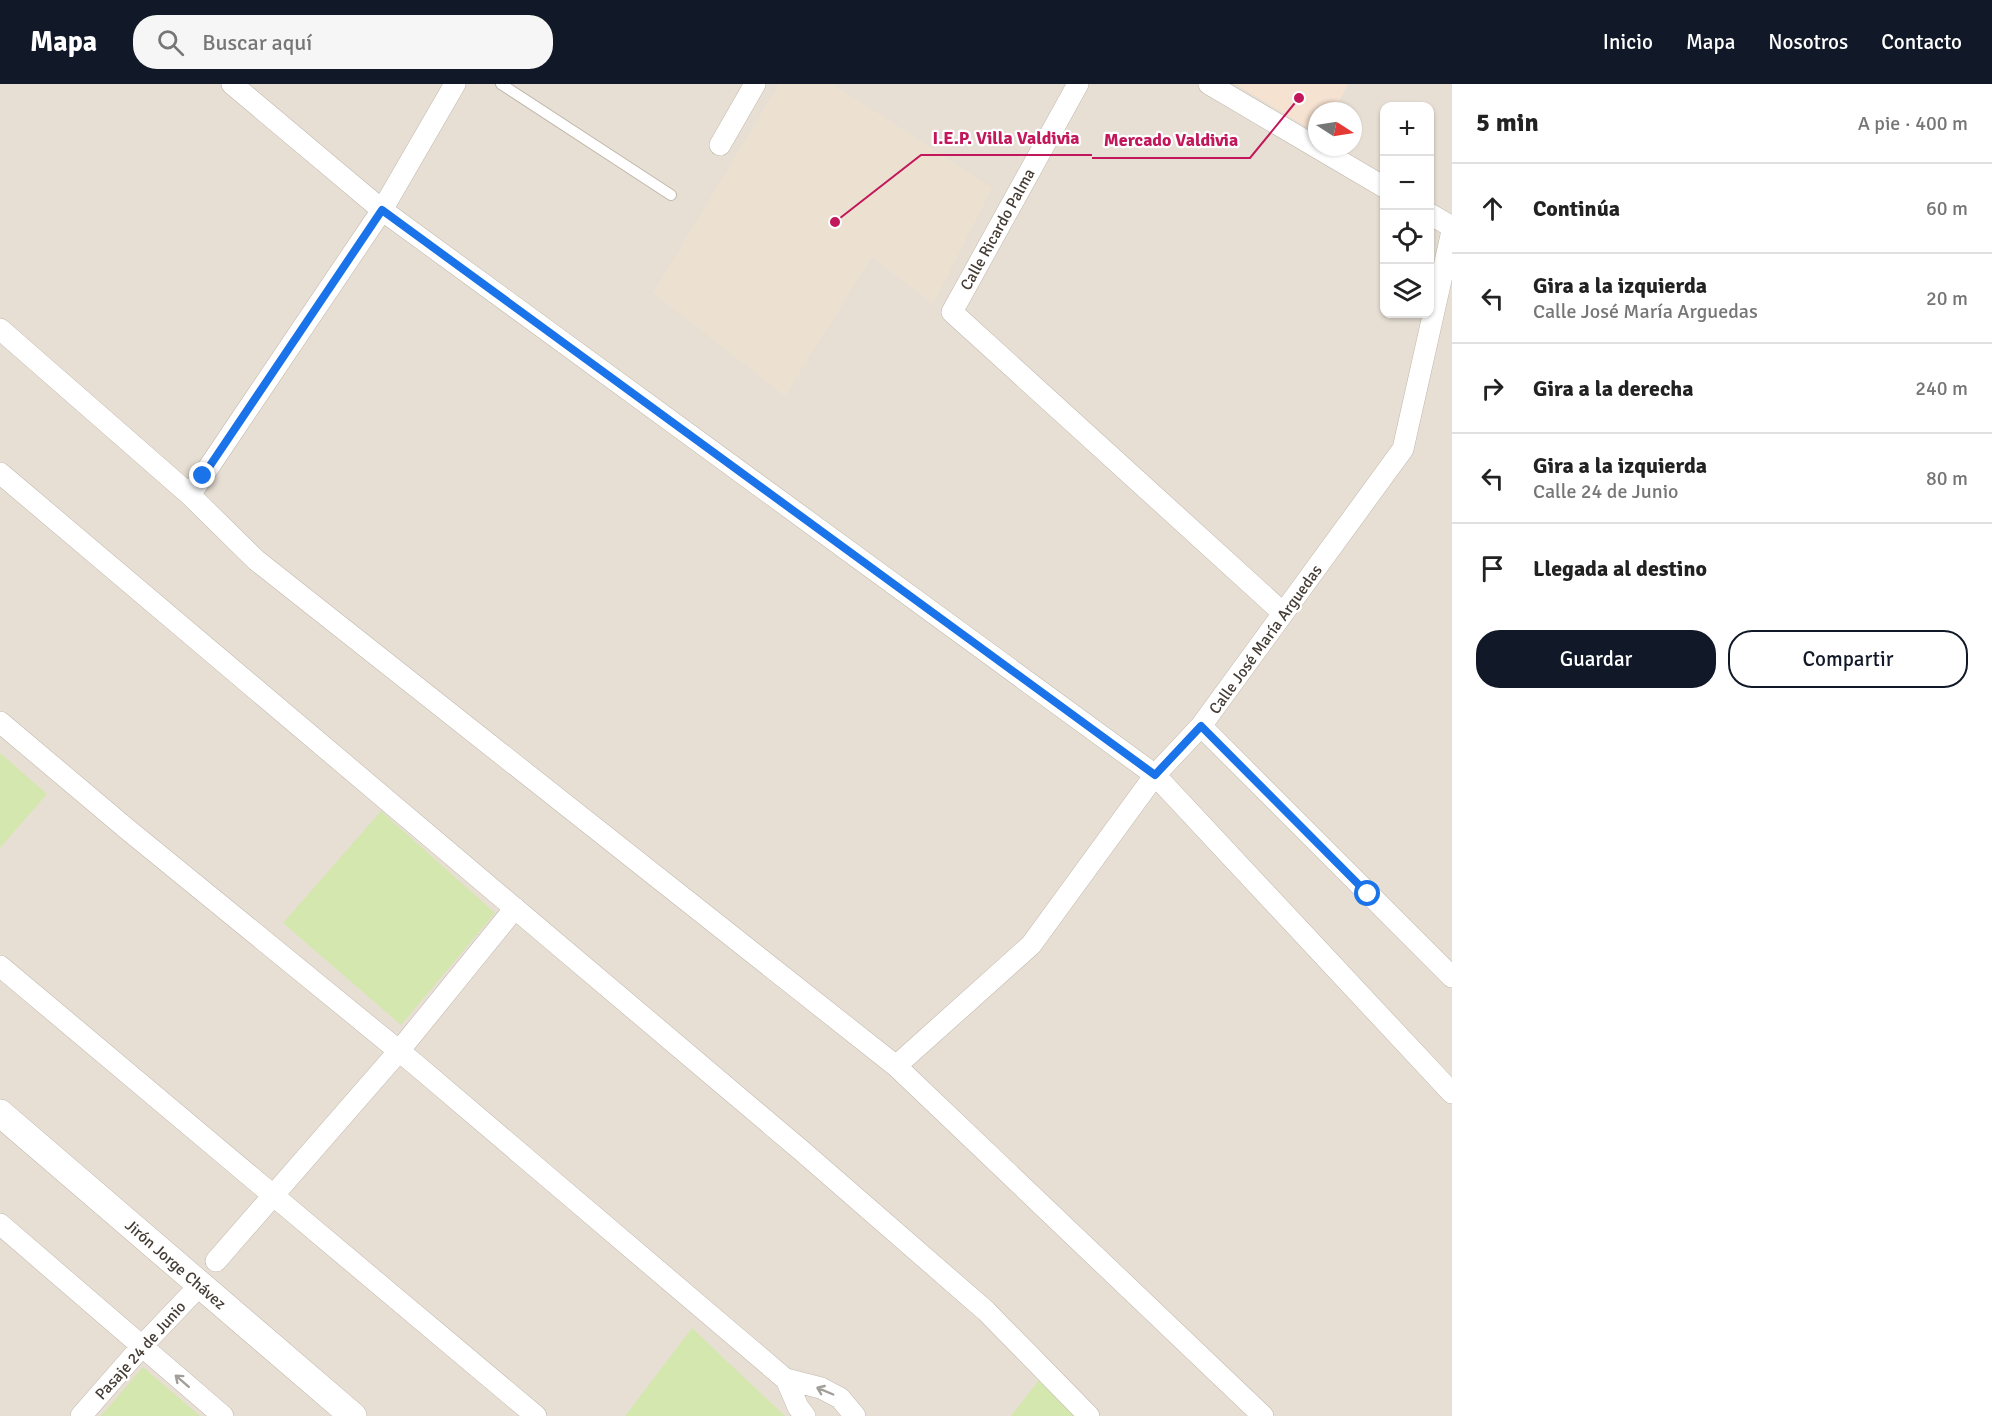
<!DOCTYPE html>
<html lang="es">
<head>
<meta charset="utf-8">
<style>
  body { margin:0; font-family:Signika,sans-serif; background:#f6f6f6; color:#222 }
  .controls { position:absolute; right:18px; top:18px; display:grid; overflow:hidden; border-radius:12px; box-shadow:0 2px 4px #0004 }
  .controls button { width:54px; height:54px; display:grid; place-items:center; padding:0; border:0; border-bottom:2px solid #e0e0e0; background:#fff; color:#222; font:30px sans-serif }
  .compass { position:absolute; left:1308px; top:18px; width:54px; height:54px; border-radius:50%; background:#fff; box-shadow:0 2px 4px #0004; rotate:102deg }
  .stop { position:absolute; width:18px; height:18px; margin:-14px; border:4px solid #1a73e8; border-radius:50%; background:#fff }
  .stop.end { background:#1a73e8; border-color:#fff; box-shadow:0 2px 6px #0008 }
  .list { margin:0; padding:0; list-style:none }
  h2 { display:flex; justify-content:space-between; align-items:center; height:78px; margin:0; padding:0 24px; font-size:26px }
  h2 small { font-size:20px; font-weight:400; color:#767676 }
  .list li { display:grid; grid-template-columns:39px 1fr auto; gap:18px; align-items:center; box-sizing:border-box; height:90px; padding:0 24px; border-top:2px solid #e0e0e0 }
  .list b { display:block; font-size:22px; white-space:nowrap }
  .list p { margin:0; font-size:20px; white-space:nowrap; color:#767676 }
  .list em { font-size:20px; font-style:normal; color:#767676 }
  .actions { display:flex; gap:12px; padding:18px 24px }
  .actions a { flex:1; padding:14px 0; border:2px solid #111827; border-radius:24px; text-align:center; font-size:21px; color:#111827 }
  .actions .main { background:#111827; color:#fff }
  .icon { flex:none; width:33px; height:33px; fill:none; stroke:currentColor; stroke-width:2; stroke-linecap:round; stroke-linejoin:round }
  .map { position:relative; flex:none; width:1452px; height:1332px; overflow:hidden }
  header { display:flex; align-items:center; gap:36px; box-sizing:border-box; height:84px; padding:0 30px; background:#111827; color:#fff }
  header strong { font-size:28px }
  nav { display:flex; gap:33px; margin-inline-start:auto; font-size:21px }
  .search { width:420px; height:54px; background:#f6f6f6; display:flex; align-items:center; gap:15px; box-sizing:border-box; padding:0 21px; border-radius:24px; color:#767676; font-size:22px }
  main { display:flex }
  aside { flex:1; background:#fff }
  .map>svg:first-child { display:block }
  .residential { fill:#e7dfd4; fill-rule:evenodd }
  .commercial { fill:#f5e2d1 }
  .education { fill:#ece1d0 }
  .green { fill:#d4e7af }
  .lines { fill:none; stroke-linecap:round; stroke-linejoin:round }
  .service-casing { stroke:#c1b7ab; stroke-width:12 }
  .minor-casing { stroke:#c1b7ab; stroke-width:22 }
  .tertiary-casing { stroke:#c1b7ab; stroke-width:28 }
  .service { stroke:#fff; stroke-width:10 }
  .minor { stroke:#fff; stroke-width:21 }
  .tertiary { stroke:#fff; stroke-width:27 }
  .oneway { stroke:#a29e9a }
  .route { stroke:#1a73e8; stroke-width:8 }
  .labels { text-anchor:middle; stroke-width:4.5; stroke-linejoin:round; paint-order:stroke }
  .street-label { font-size:16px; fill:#453d35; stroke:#fff }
  .leader { fill:none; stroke:#c2185b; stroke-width:2 }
  .callout-dot { fill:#c2185b; stroke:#fff; stroke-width:2 }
  .callout-label { font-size:18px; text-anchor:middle; font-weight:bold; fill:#c2185b; stroke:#fff; stroke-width:4.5; stroke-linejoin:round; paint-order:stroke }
</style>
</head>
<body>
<header>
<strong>Mapa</strong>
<div class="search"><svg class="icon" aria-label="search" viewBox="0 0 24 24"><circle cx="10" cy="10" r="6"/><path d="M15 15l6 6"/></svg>Buscar aquí</div>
<nav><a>Inicio</a><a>Mapa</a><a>Nosotros</a><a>Contacto</a></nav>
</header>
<main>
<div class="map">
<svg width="1452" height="1332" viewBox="0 0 1452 1332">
  <rect width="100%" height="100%" fill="#f3ede6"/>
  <path class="residential" d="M 0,0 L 1452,0 L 1452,1332 L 0,1332 ZM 1384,22 L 1430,22 L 1430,230 L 1384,230 ZM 1317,27 L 1353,27 L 1353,63 L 1317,63 Z"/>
  <path class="commercial" d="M 1235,0 L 1348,0 L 1334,27 L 1317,27 L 1317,49 Z"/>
  <path class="education" d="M 779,0 L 833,0 L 992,104 L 933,220 L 872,173 L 785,312 L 653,209 Z"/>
  <path class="green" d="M 0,669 L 47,710 L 0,764 Z
    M 381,727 L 495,829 L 401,941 L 283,839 Z
    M 692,1244 L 785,1332 L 625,1332 Z
    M 143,1283 L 200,1332 L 101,1332 Z
    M 1039,1296 L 1076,1332 L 1011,1332 Z"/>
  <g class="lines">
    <defs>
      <path id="service" d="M 501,0 L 671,111"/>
      <path id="minor" d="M 232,0 L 382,126 L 1155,691 L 1452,1009
        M 1078,0 L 952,228 L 1283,529
        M 1209,0 L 1384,103
        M 720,61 L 755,0
        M 1430,130 L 1452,143
        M 0,245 L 190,411 L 256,476 L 896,982 L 1263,1332
        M 0,389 L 802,1067 L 986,1227 L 1089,1332
        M 190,411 L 382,126 L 455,0
        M 0,638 L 127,745 L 415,980 L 783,1293 L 786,1295 L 821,1304 L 840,1314 L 855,1332
        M 1201,642 L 1452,893
        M 0,882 L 536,1332
        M 896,982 L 1031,861 L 1155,691 L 1201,642 L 1403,365 L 1452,147
        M 0,1140 L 223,1332
        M 216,1177 L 399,967 L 515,824
        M 786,1295 L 798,1323 L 805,1332
        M 81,1332 L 142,1262 L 200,1201"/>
      <path id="tertiary" d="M 0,1029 L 353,1332"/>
    </defs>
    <use href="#service" class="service-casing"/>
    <use href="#minor" class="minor-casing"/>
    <use href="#tertiary" class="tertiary-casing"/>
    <use href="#service" class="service"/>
    <use href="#minor" class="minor"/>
    <use href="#tertiary" class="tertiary"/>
  </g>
  <defs><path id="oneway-shaft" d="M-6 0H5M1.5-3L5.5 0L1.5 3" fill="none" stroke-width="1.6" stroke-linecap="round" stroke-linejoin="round" transform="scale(1.5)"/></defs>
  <g class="oneway">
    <use href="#oneway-shaft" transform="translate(182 1297) rotate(-139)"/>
    <use href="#oneway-shaft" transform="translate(825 1307) rotate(-157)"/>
  </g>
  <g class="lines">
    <path class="route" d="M 203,392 L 382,126 L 1155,691 L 1201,642 L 1368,810"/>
  </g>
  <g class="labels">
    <g class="street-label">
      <text transform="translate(997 145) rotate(-61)" y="6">Calle Ricardo Palma</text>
      <text transform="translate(1265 555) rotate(-54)" y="6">Calle José María Arguedas</text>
      <text transform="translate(176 1180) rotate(41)" y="6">Jirón Jorge Chávez</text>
      <text transform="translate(140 1266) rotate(-48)" y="6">Pasaje 24 de Junio</text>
    </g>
  </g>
  <path class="leader" d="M835 138L921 71H1092M1299 14L1250 74H1092"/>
  <g class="callout-dot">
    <circle cx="835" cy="138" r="6"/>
    <circle cx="1299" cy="14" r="6"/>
  </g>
  <g class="callout-label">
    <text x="1006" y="60">I.E.P. Villa Valdivia</text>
    <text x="1171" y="62">Mercado Valdivia</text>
  </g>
</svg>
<div class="controls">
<button>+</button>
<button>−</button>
<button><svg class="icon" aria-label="locate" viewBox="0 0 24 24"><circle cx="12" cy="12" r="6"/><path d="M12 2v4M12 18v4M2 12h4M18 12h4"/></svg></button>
<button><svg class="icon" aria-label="layers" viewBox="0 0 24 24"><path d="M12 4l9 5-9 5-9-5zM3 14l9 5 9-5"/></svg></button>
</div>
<svg class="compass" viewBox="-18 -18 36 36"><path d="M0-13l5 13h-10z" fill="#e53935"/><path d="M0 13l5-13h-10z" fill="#767676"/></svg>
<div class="stop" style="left:1368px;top:810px"></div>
<div class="stop end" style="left:203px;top:392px"></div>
</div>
<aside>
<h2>5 min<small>A pie · 400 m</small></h2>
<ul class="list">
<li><svg class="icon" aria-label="ahead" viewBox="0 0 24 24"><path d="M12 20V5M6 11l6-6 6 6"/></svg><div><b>Continúa</b></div><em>60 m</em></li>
<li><svg class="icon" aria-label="left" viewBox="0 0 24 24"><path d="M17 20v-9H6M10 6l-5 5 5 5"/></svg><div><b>Gira a la izquierda</b><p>Calle José María Arguedas</p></div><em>20 m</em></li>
<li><svg class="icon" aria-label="right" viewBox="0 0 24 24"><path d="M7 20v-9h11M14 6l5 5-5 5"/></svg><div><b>Gira a la derecha</b></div><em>240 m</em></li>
<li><svg class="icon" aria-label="left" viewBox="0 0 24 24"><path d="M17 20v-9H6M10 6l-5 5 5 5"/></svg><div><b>Gira a la izquierda</b><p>Calle 24 de Junio</p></div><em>80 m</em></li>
<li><svg class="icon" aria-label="arrive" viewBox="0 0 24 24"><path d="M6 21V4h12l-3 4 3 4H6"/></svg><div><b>Llegada al destino</b></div></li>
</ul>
<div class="actions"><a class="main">Guardar</a><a>Compartir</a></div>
</aside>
</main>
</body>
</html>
